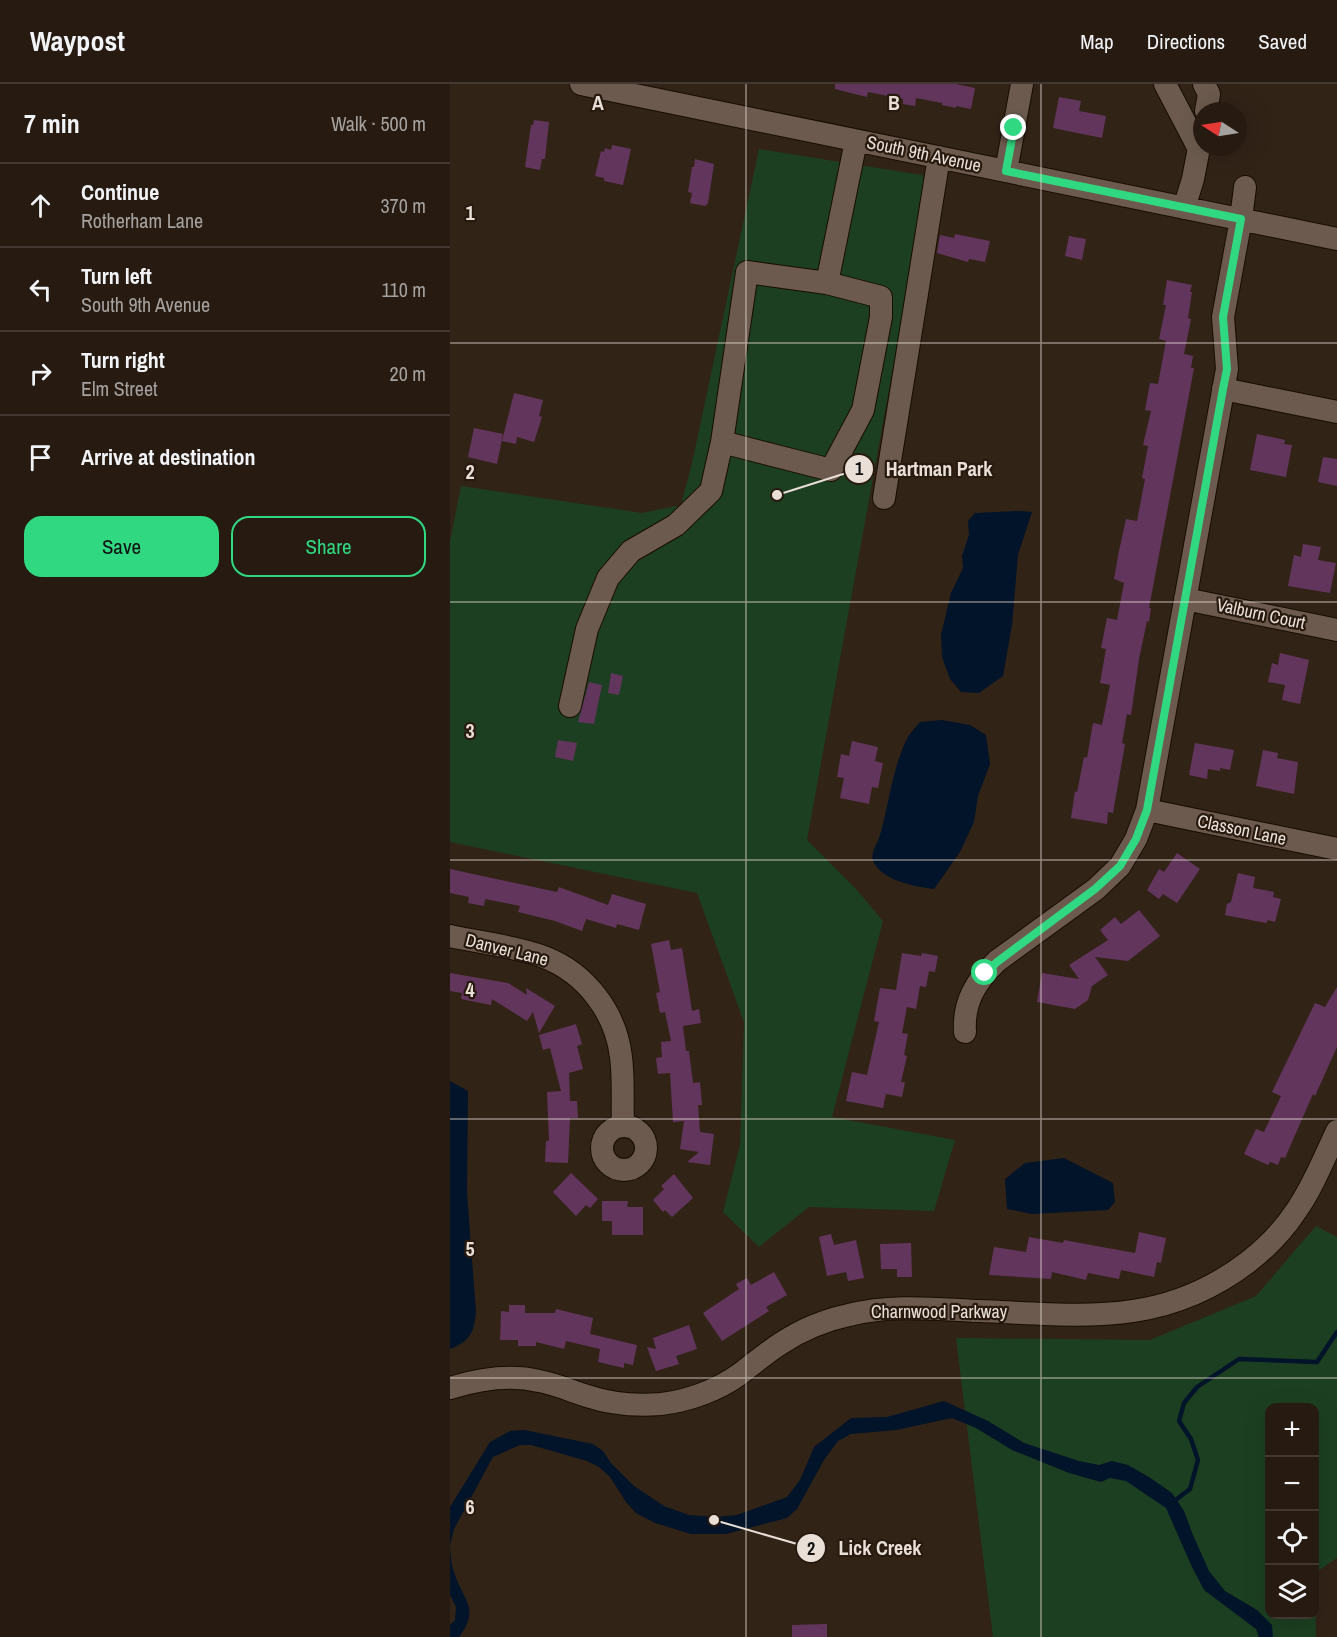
<!DOCTYPE html>
<html lang="en">
<head>
<meta charset="utf-8">
<style>
  body { margin:0; font-family:"Archivo Narrow",sans-serif; background:#2e231a; color:#f1f3f6 }
  .controls { position:absolute; right:18px; bottom:18px; display:grid; overflow:hidden; border-radius:12px; box-shadow:0 6px 24px #0002 }
  .controls button { width:54px; height:54px; display:grid; place-items:center; padding:0; border:0; border-bottom:2px solid #423831; background:#261a11; color:#f1f3f6; font:30px sans-serif }
  .compass { position:absolute; left:743px; top:18px; width:54px; height:54px; border-radius:50%; background:#261a11; box-shadow:0 6px 24px #0002; rotate:282deg }
  .stop { position:absolute; width:18px; height:18px; margin:-14px; border:4px solid #31d882; border-radius:50%; background:#fff }
  .stop.end { background:#31d882; border-color:#fff; box-shadow:0 2px 6px #0008 }
  .list { margin:0; padding:0; list-style:none }
  h2 { display:flex; justify-content:space-between; align-items:center; height:78px; margin:0; padding:0 24px; font-size:26px }
  h2 small { font-size:20px; font-weight:400; color:#a4a19f }
  .list li { display:grid; grid-template-columns:39px 1fr auto; gap:18px; align-items:center; box-sizing:border-box; height:84px; padding:0 24px; border-top:2px solid #423831 }
  .list b { display:block; font-size:22px; white-space:nowrap }
  .list p { margin:0; font-size:20px; white-space:nowrap; color:#a4a19f }
  .list em { font-size:20px; font-style:normal; color:#a4a19f }
  .actions { display:flex; gap:12px; padding:18px 24px }
  .actions a { flex:1; padding:14px 0; border:2px solid #31d882; border-radius:18px; text-align:center; font-size:21px; color:#31d882 }
  .actions .main { background:#31d882; color:#111 }
  .icon { flex:none; width:33px; height:33px; fill:none; stroke:currentColor; stroke-width:2; stroke-linecap:round; stroke-linejoin:round }
  .map { position:relative; flex:none; width:887px; height:1553px; overflow:hidden }
  header { display:flex; align-items:center; gap:36px; box-sizing:border-box; height:84px; padding:0 30px; background:#261a11; border-bottom:2px solid #423831 }
  header strong { font-size:28px }
  nav { display:flex; gap:33px; margin-inline-start:auto; font-size:21px }
  main { display:flex }
  aside { flex:1; background:#261a11 }
  .map>svg:first-child { display:block }
  .green { fill:#1c3f21; fill-rule:evenodd }
  .water { fill:#011429 }
  .lines { fill:none; stroke-linecap:round; stroke-linejoin:round }
  .stream { stroke:#011429; stroke-width:4.5 }
  .building { fill:#62355d }
  .minor-casing { stroke:#190c03; stroke-width:24 }
  .minor { stroke:#6b5a4d; stroke-width:22 }
  .route { stroke:#31d882; stroke-width:8 }
  .grid { fill:none; stroke:#e9dfd7; stroke-width:1.5; stroke-opacity:0.55 }
  .labels { text-anchor:middle; stroke-width:4.5; stroke-linejoin:round; paint-order:stroke }
  .street-label { font-size:18px; fill:#e9dfd7; stroke:#281a0e }
  .grid-label { font-size:20px; text-anchor:middle; font-weight:bold; fill:#e9dfd7; stroke:#281a0e; stroke-width:4.5; stroke-linejoin:round; paint-order:stroke }
  .leader { fill:none; stroke:#e9dfd7; stroke-width:2 }
  .callout-dot { fill:#e9dfd7; stroke:#281a0e; stroke-width:2 }
  .mark-label { font-size:18px; text-anchor:middle; font-weight:bold; fill:#111 }
  .callout-label { font-size:20px; text-anchor:middle; font-weight:bold; fill:#e9dfd7; stroke:#281a0e; stroke-width:4.5; stroke-linejoin:round; paint-order:stroke }
</style>
</head>
<body>
<header>
<strong>Waypost</strong>
<nav><a>Map</a><a>Directions</a><a>Saved</a></nav>
</header>
<main>
<aside>
<h2>7 min<small>Walk · 500 m</small></h2>
<ul class="list">
<li><svg class="icon" aria-label="ahead" viewBox="0 0 24 24"><path d="M12 20V5M6 11l6-6 6 6"/></svg><div><b>Continue</b><p>Rotherham Lane</p></div><em>370 m</em></li>
<li><svg class="icon" aria-label="left" viewBox="0 0 24 24"><path d="M17 20v-9H6M10 6l-5 5 5 5"/></svg><div><b>Turn left</b><p>South 9th Avenue</p></div><em>110 m</em></li>
<li><svg class="icon" aria-label="right" viewBox="0 0 24 24"><path d="M7 20v-9h11M14 6l5 5-5 5"/></svg><div><b>Turn right</b><p>Elm Street</p></div><em>20 m</em></li>
<li><svg class="icon" aria-label="arrive" viewBox="0 0 24 24"><path d="M6 21V4h12l-3 4 3 4H6"/></svg><div><b>Arrive at destination</b></div></li>
</ul>
<div class="actions"><a class="main">Save</a><a>Share</a></div>
</aside>
<div class="map">
<svg width="887" height="1553" viewBox="0 0 887 1553">
  <rect width="100%" height="100%" fill="#322317"/>
  <path class="green" d="M 309,65 L 478,92 L 357,756 L 406,805 L 433,837 L 382,1033 L 505,1056 L 484,1127 L 359,1123 L 309,1163 L 273,1128 L 290,1061 L 294,938 L 247,809 L 0,758 L 0,457 L 11,402 L 192,429 L 231,421 L 242,379 Z
    M 866,1142 L 887,1153 L 887,1474 L 865,1489 L 866,1553 L 543,1553 L 506,1254 L 700,1256 L 806,1212 ZM 820,1324 L 864,1324 L 864,1530 L 820,1530 Z"/>
  <path class="water" d="M 570,427 L 582,428 L 568,471 L 562,541 L 553,592 L 529,609 L 511,608 L 500,595 L 492,573 L 491,551 L 501,509 L 513,484 L 512,472 L 519,451 L 518,437 L 525,429 Z
    M 492,636 L 520,641 L 536,651 L 540,680 L 528,712 L 524,738 L 510,768 L 484,805 C 465,803 431,796 423,777 C 420,769 428,759 430,751 C 439,720 442,686 456,657 C 459,650 465,644 470,638 Z
    M 0,997 L 18,1007 L 17,1109 L 26,1228 C 24,1248 21,1257 0,1265 Z
    M 614,1074 L 663,1099 L 665,1118 L 658,1126 L 582,1130 L 557,1125 L 555,1095 L 575,1079 Z
    M 494,1317 L 538,1337 L 574,1359 L 629,1377 L 649,1381 L 662,1377 L 678,1381 L 699,1393 L 722,1409 L 734,1427 L 743,1451 L 759,1487 L 775,1507 L 807,1526 L 822,1541 L 823,1553 L 809,1553 L 806,1545 L 754,1506 L 742,1483 L 716,1424 L 676,1397 L 660,1394 L 651,1398 L 619,1389 L 562,1366 L 526,1344 L 502,1334 L 446,1346 L 401,1350 L 388,1357 L 374,1376 L 347,1425 L 337,1434 L 276,1450 L 241,1450 L 205,1439 L 186,1429 L 176,1418 L 160,1393 L 149,1383 L 137,1377 L 81,1361 L 70,1361 L 43,1373 L 4,1445 L 0,1461 L 0,1423 L 40,1358 L 60,1347 L 74,1346 L 143,1360 L 153,1367 L 161,1379 L 184,1402 L 214,1422 L 239,1431 L 265,1433 L 287,1431 L 337,1413 L 350,1396 L 364,1363 L 401,1334 L 437,1333 Z
    M 0,1462 C 1,1472 1,1482 5,1491 C 14,1517 30,1525 9,1553 L 0,1553 L 0,1541 L 5,1536 L 6,1523 L 0,1511 Z"/>
  <g class="lines">
    <path class="stream" d="M 723,1418 L 740,1405 L 748,1376 L 741,1355 L 729,1337 L 734,1319 L 747,1303 L 789,1275 L 867,1278 L 887,1248"/>
  </g>
  <path class="building" d="M 385,0 L 506,0 L 525,4 L 521,25 L 506,22 L 506,24 L 492,21 L 492,19 L 466,14 L 465,22 L 453,20 L 453,15 L 418,8 L 417,13 L 385,5 Z
    M 609,13 L 631,17 L 629,27 L 656,32 L 652,54 L 603,44 Z
    M 84,36 L 99,38 L 95,75 L 92,75 L 90,86 L 75,83 L 81,41 L 83,41 Z
    M 162,61 L 181,65 L 173,101 L 154,97 L 154,94 L 145,92 L 151,67 L 154,68 L 155,64 L 161,66 Z
    M 245,75 L 264,80 L 258,119 L 255,122 L 240,119 L 242,109 L 238,108 L 242,83 L 244,83 Z
    M 505,150 L 540,157 L 535,178 L 519,175 L 518,178 L 487,169 L 490,151 L 504,154 Z
    M 619,152 L 636,155 L 632,176 L 615,172 Z
    M 717,196 L 742,201 L 740,208 L 742,208 L 738,234 L 741,235 L 734,270 L 743,272 L 741,284 L 744,284 L 699,524 L 701,524 L 699,538 L 697,537 L 689,575 L 681,631 L 677,630 L 672,659 L 675,660 L 663,729 L 658,728 L 657,740 L 621,734 L 625,707 L 627,708 L 634,673 L 637,674 L 643,639 L 652,641 L 660,601 L 650,599 L 656,565 L 651,564 L 657,534 L 667,536 L 674,499 L 664,495 L 669,467 L 676,435 L 687,437 L 695,395 L 692,394 L 698,362 L 693,361 L 701,327 L 695,326 L 700,299 L 708,300 L 716,257 L 709,255 L 716,221 L 713,221 Z
    M 64,309 L 93,316 L 89,332 L 92,333 L 84,358 L 67,353 L 66,360 L 52,357 Z
    M 24,344 L 53,350 L 47,380 L 18,373 Z
    M 807,350 L 835,356 L 834,360 L 842,361 L 836,393 L 800,386 Z
    M 873,373 L 887,375 L 887,402 L 868,398 Z
    M 853,460 L 871,463 L 868,476 L 886,479 L 880,509 L 838,502 L 844,471 L 851,473 Z
    M 830,569 L 859,576 L 850,620 L 832,616 L 835,601 L 818,598 L 822,579 L 828,581 Z
    M 161,589 L 173,592 L 169,611 L 158,609 Z
    M 139,598 L 152,601 L 144,640 L 128,638 Z
    M 108,656 L 127,659 L 123,677 L 105,673 Z
    M 402,657 L 428,663 L 425,677 L 433,679 L 428,704 L 422,703 L 419,720 L 390,714 L 394,694 L 387,693 L 391,670 L 399,672 Z
    M 745,659 L 784,666 L 780,686 L 770,684 L 770,687 L 758,685 L 757,695 L 739,691 Z
    M 813,666 L 828,669 L 827,674 L 848,678 L 844,710 L 806,702 Z
    M 727,769 L 750,785 L 727,819 L 713,810 L 709,815 L 697,806 L 709,785 L 714,788 Z
    M 0,785 L 107,808 L 109,803 L 158,821 L 162,810 L 196,820 L 189,846 L 167,840 L 166,844 L 136,835 L 132,847 L 105,837 L 68,828 L 70,822 L 35,815 L 34,822 L 18,819 L 19,813 L 0,809 Z
    M 788,789 L 805,793 L 803,804 L 824,808 L 823,813 L 831,815 L 825,838 L 818,836 L 816,839 L 775,831 L 777,820 L 781,818 Z
    M 689,826 L 710,852 L 678,877 L 645,873 L 658,891 L 642,902 L 638,916 L 625,925 L 587,918 L 592,889 L 629,895 L 619,881 L 658,856 L 650,846 L 665,833 L 671,840 Z
    M 219,856 L 221,866 L 232,864 L 242,927 L 249,925 L 251,939 L 233,942 L 236,967 L 239,967 L 243,999 L 250,998 L 252,1021 L 248,1021 L 250,1048 L 264,1050 L 260,1081 L 237,1078 L 249,1068 L 230,1065 L 234,1037 L 223,1038 L 220,989 L 208,990 L 206,974 L 212,973 L 211,958 L 221,957 L 215,928 L 210,929 L 206,909 L 210,908 L 201,860 Z
    M 452,869 L 471,872 L 472,869 L 488,872 L 485,888 L 479,887 L 476,903 L 470,902 L 466,925 L 457,923 L 452,949 L 458,950 L 454,971 L 457,972 L 451,998 L 455,998 L 452,1013 L 436,1010 L 433,1024 L 396,1017 L 402,988 L 417,991 L 429,938 L 424,937 L 430,904 L 446,906 Z
    M 0,889 L 58,899 L 77,911 L 76,904 L 105,922 L 89,949 L 83,928 L 77,937 L 42,915 L 41,921 L 11,915 L 12,909 L 0,907 Z
    M 887,903 L 887,963 L 865,1012 L 863,1010 L 835,1074 L 831,1073 L 828,1081 L 820,1078 L 818,1081 L 794,1070 L 806,1045 L 814,1048 L 831,1012 L 822,1008 L 865,919 L 875,923 Z
    M 126,940 L 132,960 L 127,962 L 133,985 L 119,989 L 120,1017 L 127,1017 L 128,1034 L 120,1034 L 118,1079 L 95,1078 L 96,1057 L 99,1057 L 97,1008 L 111,1007 L 100,964 L 93,966 L 89,951 Z
    M 121,1089 L 148,1115 L 140,1124 L 136,1121 L 126,1132 L 103,1108 Z
    M 224,1090 L 243,1114 L 222,1133 L 215,1126 L 213,1128 L 203,1116 L 214,1105 L 211,1102 Z
    M 152,1117 L 178,1117 L 177,1123 L 193,1123 L 193,1151 L 162,1151 L 162,1137 L 152,1137 Z
    M 689,1148 L 716,1154 L 711,1179 L 707,1178 L 704,1193 L 671,1186 L 669,1195 L 638,1189 L 636,1196 L 602,1188 L 601,1195 L 539,1191 L 544,1163 L 576,1168 L 579,1153 L 613,1159 L 614,1156 L 630,1159 L 685,1169 Z
    M 381,1150 L 384,1161 L 406,1156 L 414,1194 L 398,1197 L 396,1188 L 377,1192 L 369,1153 Z
    M 461,1159 L 462,1193 L 447,1193 L 447,1185 L 431,1185 L 430,1160 Z
    M 324,1188 L 337,1211 L 316,1223 L 319,1227 L 272,1257 L 253,1229 L 289,1205 L 286,1200 L 297,1194 L 301,1201 Z
    M 59,1221 L 75,1221 L 75,1229 L 105,1229 L 106,1225 L 143,1234 L 140,1250 L 187,1261 L 183,1281 L 174,1279 L 174,1284 L 148,1278 L 150,1265 L 116,1257 L 114,1265 L 86,1258 L 86,1262 L 68,1262 L 68,1256 L 50,1256 L 51,1227 L 59,1228 Z
    M 239,1241 L 247,1265 L 226,1272 L 229,1280 L 206,1287 L 197,1263 L 206,1265 L 203,1254 Z
    M 377,1540 L 377,1553 L 342,1553 L 342,1541 Z"/>
  <g class="lines">
    <defs>
      <path id="minor" d="M 131,0 L 887,155
        M 715,0 L 749,65
        M 754,0 L 759,10 L 756,27
        M 556,87 L 572,0
        M 734,124 L 743,95 L 752,48
        M 297,188 L 377,199 L 431,213 L 431,233 L 413,326 L 381,386 L 272,358 Z
        M 377,199 L 406,57
        M 773,305 L 887,328
        M 434,414 L 489,73
        M 735,515 L 887,546
        M 120,622 L 137,545 L 158,494 L 181,467 L 226,441 L 261,407 L 272,358
        M 697,726 L 887,765
        M 0,852 C 31,859 65,862 94,873 C 136,889 166,929 171,973 C 174,996 172,1019 173,1042
        M 515,948 C 513,918 526,897 547,877 L 646,805 L 670,782 L 686,755 L 697,726 L 777,285 L 773,233 L 791,135 L 795,103
        M152 1064a22 22 0 1 1 44 0a22 22 0 1 1-44 0Z
        M 0,1304 C 29,1295 59,1290 89,1297 C 106,1300 121,1307 137,1312 C 161,1320 186,1322 211,1320 C 238,1317 268,1306 290,1290 C 303,1280 316,1269 330,1260 C 351,1246 375,1236 399,1231 C 441,1220 486,1225 529,1227 C 630,1231 712,1244 798,1178 C 816,1164 833,1147 846,1127 C 863,1103 874,1074 887,1047"/>
    </defs>
    <use href="#minor" class="minor-casing"/>
    <use href="#minor" class="minor"/>
  </g>
  <g class="lines">
    <path class="route" d="M 535,889 L 547,878 L 645,805 L 670,782 L 686,755 L 697,726 L 773,305 L 777,285 L 773,233 L 791,135 L 556,87 L 564,44"/>
  </g>
  <path class="grid" d="M 296,0 L 296,1553M 591,0 L 591,1553M 0,259 L 887,259M 0,518 L 887,518M 0,776 L 887,776M 0,1035 L 887,1035M 0,1294 L 887,1294"/>
  <g class="labels">
    <g class="street-label">
      <text transform="translate(474 70) rotate(12)" y="6">South 9th Avenue</text>
      <text transform="translate(811 530) rotate(12)" y="6">Valburn Court</text>
      <text transform="translate(792 746) rotate(12)" y="6">Classon Lane</text>
      <text transform="translate(57 866) rotate(14)" y="6">Danver Lane</text>
      <text x="489" y="1234">Charnwood Parkway</text>
    </g>
  </g>
  <g class="grid-label">
    <text x="148" y="26">A</text>
    <text x="444" y="26">B</text>
    <text x="20" y="136">1</text>
    <text x="20" y="395">2</text>
    <text x="20" y="654">3</text>
    <text x="20" y="913">4</text>
    <text x="20" y="1172">5</text>
    <text x="20" y="1430">6</text>
  </g>
  <path class="leader" d="M327 411L409 385M264 1436L361 1464"/>
  <g class="callout-dot">
    <circle cx="327" cy="411" r="6"/>
    <circle cx="264" cy="1436" r="6"/>
    <circle cx="409" cy="385" r="15"/>
    <circle cx="361" cy="1464" r="15"/>
  </g>
  <g class="mark-label">
    <text x="409" y="391">1</text>
    <text x="361" y="1471">2</text>
  </g>
  <g class="callout-label">
    <text x="489" y="392">Hartman Park</text>
    <text x="430" y="1471">Lick Creek</text>
  </g>
</svg>
<div class="controls">
<button>+</button>
<button>−</button>
<button><svg class="icon" aria-label="locate" viewBox="0 0 24 24"><circle cx="12" cy="12" r="6"/><path d="M12 2v4M12 18v4M2 12h4M18 12h4"/></svg></button>
<button><svg class="icon" aria-label="layers" viewBox="0 0 24 24"><path d="M12 4l9 5-9 5-9-5zM3 14l9 5 9-5"/></svg></button>
</div>
<svg class="compass" viewBox="-18 -18 36 36"><path d="M0-13l5 13h-10z" fill="#e53935"/><path d="M0 13l5-13h-10z" fill="#a4a19f"/></svg>
<div class="stop" style="left:535px;top:889px"></div>
<div class="stop end" style="left:564px;top:44px"></div>
</div>
</main>
</body>
</html>
